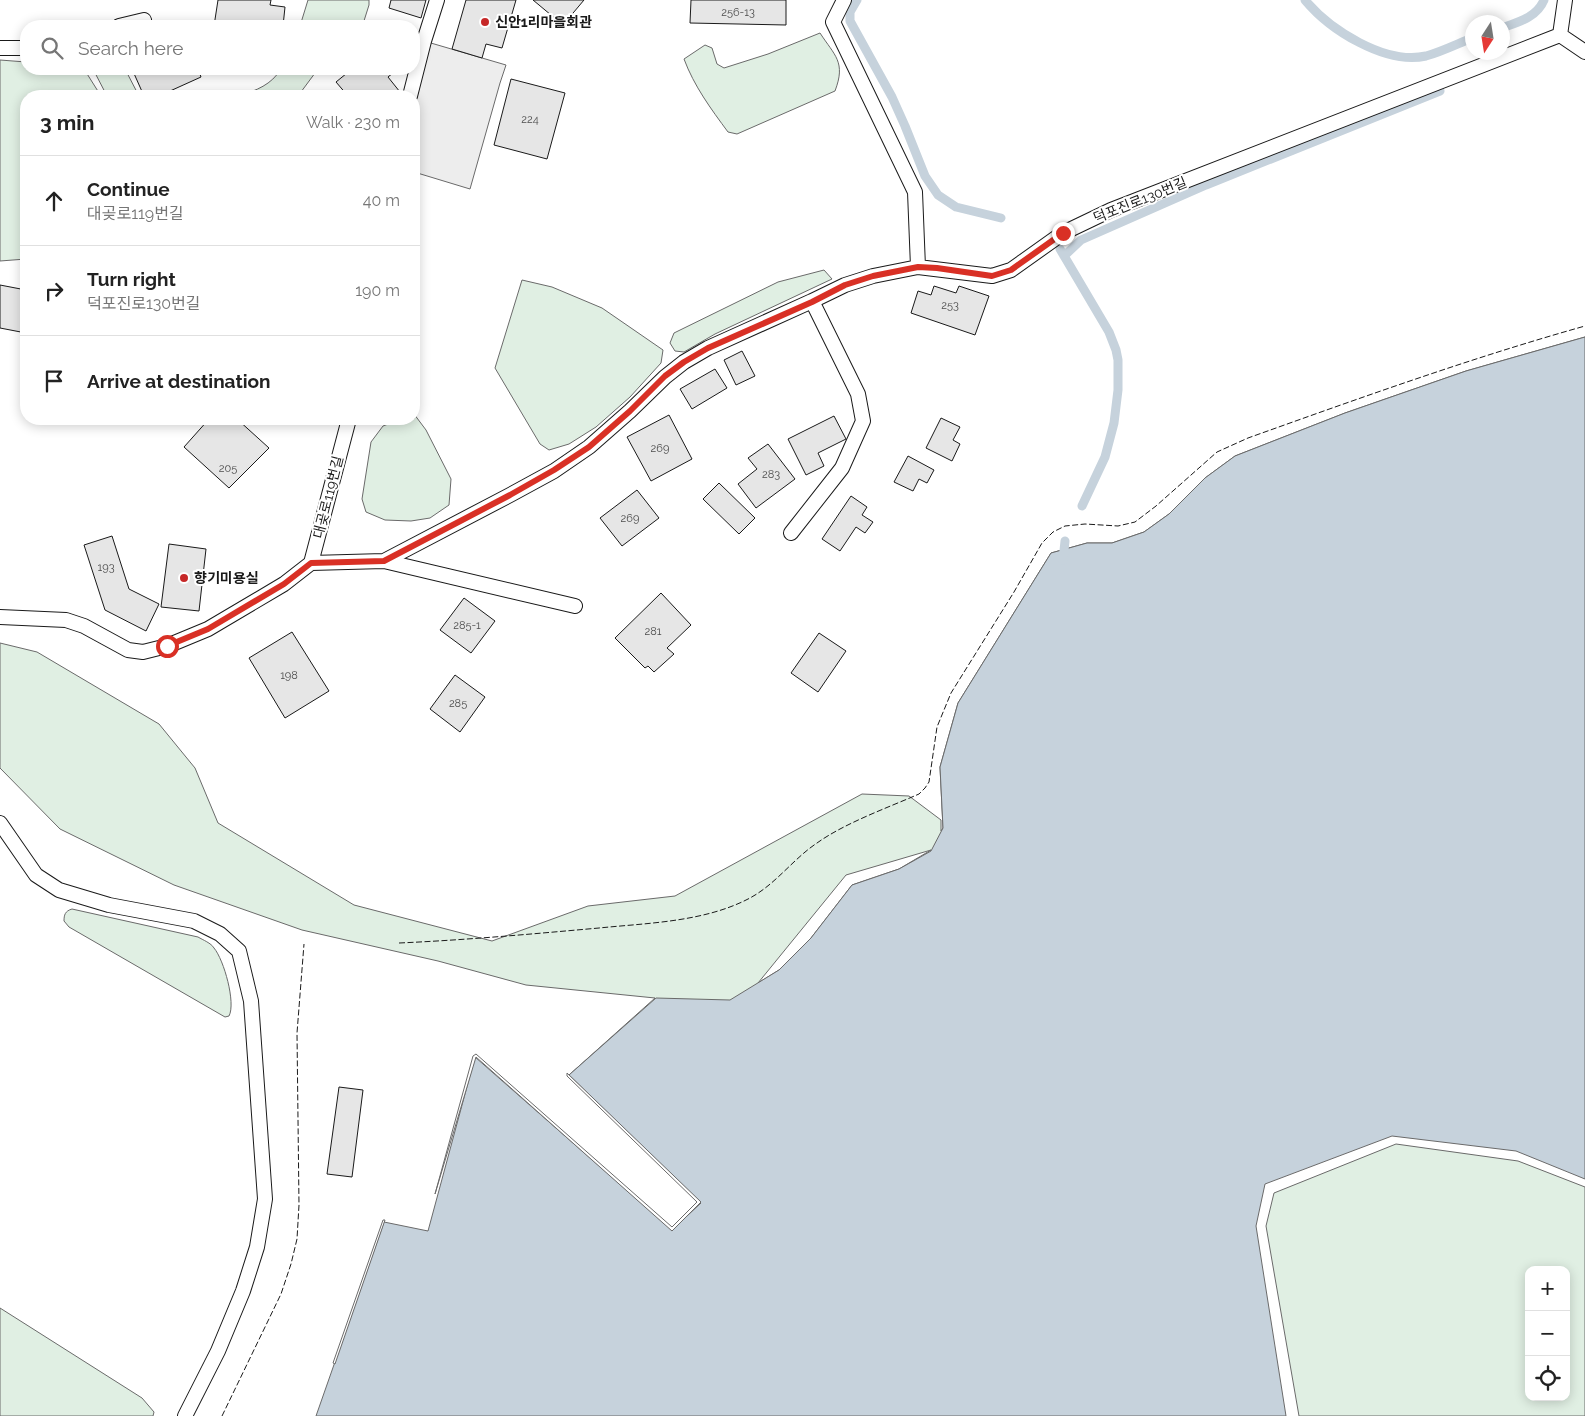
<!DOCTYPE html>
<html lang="en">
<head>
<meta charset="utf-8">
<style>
  body { margin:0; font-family:Raleway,"Noto Sans KR",sans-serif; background:#f2f2f2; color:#222 }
  .controls { position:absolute; right:15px; bottom:15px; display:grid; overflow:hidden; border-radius:10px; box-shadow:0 2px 12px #0003 }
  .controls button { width:45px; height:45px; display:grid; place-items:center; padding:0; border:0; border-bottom:1px solid #e0e0e0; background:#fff; color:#222; font:25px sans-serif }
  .compass { position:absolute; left:1465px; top:15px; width:45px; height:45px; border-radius:50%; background:#fff; box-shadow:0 2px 12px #0003; rotate:192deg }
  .stop { position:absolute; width:15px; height:15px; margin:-11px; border:4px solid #d93025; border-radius:50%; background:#fff }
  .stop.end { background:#d93025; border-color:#fff; box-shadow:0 1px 5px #0008 }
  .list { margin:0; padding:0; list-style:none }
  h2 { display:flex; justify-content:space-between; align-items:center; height:65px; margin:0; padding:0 20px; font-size:21px }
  h2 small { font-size:16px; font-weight:400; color:#767676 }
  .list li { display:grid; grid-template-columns:32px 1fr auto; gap:15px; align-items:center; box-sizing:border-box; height:90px; padding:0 20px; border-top:1px solid #e0e0e0 }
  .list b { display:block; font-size:19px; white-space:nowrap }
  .list p { margin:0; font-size:16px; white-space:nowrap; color:#767676 }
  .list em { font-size:16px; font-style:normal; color:#767676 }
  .icon { flex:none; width:28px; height:28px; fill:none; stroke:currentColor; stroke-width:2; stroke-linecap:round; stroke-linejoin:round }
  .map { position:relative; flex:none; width:1585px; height:1416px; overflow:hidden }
  .search { position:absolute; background:#fff; box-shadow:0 2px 12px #0003; left:20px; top:20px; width:400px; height:55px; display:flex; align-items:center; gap:12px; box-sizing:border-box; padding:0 18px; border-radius:20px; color:#767676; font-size:19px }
  .panel { position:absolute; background:#fff; box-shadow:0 2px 12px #0003; left:20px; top:90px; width:400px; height:335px; border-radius:20px }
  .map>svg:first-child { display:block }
  .green { fill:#e0efe3; stroke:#6a6a6a; fill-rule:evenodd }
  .parking { fill:#ededed; stroke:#6a6a6a }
  .water { fill:#c6d2dc; stroke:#6a6a6a }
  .pier { fill:#fff; stroke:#6a6a6a }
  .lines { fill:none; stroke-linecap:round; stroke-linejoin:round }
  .stream { stroke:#c6d2dc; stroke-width:9 }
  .building { fill:#e6e6e6; stroke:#1a1a1a }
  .service-casing { stroke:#1a1a1a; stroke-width:16 }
  .service { stroke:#fff; stroke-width:14 }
  .fence { stroke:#1a1a1a; stroke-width:1; stroke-dasharray:6 2.5; stroke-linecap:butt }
  .route { stroke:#d93025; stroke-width:6 }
  .poi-dot { fill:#c62828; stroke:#fff; stroke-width:2 }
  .labels { text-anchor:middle; stroke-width:4; stroke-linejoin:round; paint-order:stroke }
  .number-label { font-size:11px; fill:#4d4d4d }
  .poi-label { font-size:14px; font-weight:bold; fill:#1a1a1a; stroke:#fff; text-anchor:start }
  .street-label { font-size:14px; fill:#1a1a1a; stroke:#fff }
</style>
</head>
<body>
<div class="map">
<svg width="1585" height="1416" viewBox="0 0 1585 1416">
  <rect width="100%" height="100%" fill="#fff"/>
  <path class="green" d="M 308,0 L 369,0 L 369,5 L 363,24 L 361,26 L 300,26 Z
    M 820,33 C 835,56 846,62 835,91 L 737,134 L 728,132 C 711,109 694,86 684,59 L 705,45 L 712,48 L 717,64 L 724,68 L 768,54 Z
    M 0,60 L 26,62 L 26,69 L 84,69 L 101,96 L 26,96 L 26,259 L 0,261 Z
    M 93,69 L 125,69 L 139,96 L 107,96 Z
    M 281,69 L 318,69 L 298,96 L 239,96 C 257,90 271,85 281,69 Z
    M 824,270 L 832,279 L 715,334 L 684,352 L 675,351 L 670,343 L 674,333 L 778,282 Z
    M 522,280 L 552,287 L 602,308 L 663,350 L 661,363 L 630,397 L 596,427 L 569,444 L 549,450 L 540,444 L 495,368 Z
    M 1585,337 L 880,969 L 569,1075 L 655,998 L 526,985 L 438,961 L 302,930 L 174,885 L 60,829 L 0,768 L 0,643 L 37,652 L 159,724 L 195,768 L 218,823 L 354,905 L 492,941 L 588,906 L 675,896 L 862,794 L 909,796 L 941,820 L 941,831 L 943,828 L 940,767 L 958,703 L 1051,553 L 1087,543 L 1112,543 L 1144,532 L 1169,514 L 1205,478 L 1235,456 L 1345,413 L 1466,371 ZM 931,850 L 899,869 L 852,885 L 811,938 L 779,970 L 758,983 L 846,875 Z
    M 414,414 L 426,430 L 451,479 L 449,505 L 430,518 L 411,521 L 385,520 L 366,512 L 362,499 L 371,442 L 383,426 L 401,419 L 414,419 Z
    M 72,909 L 198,937 C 203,940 211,943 214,948 C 224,960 236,1003 229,1016 L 225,1017 L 69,927 L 64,921 C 64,915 65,911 72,909 Z
    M 1396,1144 L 1518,1161 L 1585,1187 L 1585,1416 L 1299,1416 L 1266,1226 L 1274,1193 ZM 1529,1270 L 1566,1270 L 1566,1397 L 1529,1397 Z
    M 0,1308 L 142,1398 L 154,1412 L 153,1416 L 0,1416 Z"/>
  <path class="parking" d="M 424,41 L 506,65 L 500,83 L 470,189 L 414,172 L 414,96 Z"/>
  <path class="water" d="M 1585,337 L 1585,1179 L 1516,1151 L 1392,1136 L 1265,1184 L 1256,1226 L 1286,1416 L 316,1416 L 384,1222 L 428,1231 L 475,1057 L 672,1230 L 701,1203 L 569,1075 L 656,998 L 730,1000 L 779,970 L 811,938 L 852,885 L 899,869 L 931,851 L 943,828 L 940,767 L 958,703 L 1051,553 L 1087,543 L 1112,543 L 1144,532 L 1169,514 L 1205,478 L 1235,456 L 1345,413 L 1466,371 Z"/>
  <path class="pier" d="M 476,1054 L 672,1227 L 697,1202 L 567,1076 L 567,1073 L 701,1202 L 672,1231 L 476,1057 L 435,1194 L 473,1056 Z
    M 383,1220 L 385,1220 L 335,1364 L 333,1363 Z"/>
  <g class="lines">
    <path class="stream" d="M 857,0 L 850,12 L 850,21 L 892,97 L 905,126 L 925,176 L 938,195 L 956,207 L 1001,218
      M 1305,0 C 1330,30 1385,65 1426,56 C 1441,52 1457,44 1472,38
      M 1502,28 C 1519,22 1537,17 1544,0
      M 1060,249 L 1109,332 L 1116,350 L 1118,360 L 1118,390 L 1114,423 L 1105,457 L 1082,506
      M 1064,256 L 1081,240 L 1206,185 L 1440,91
      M 1063,560 L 1065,541"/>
  </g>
  <path class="building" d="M 218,0 L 271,0 L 270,5 L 285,7 L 283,26 L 214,26 Z
    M 391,0 L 426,0 L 421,18 L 389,8 Z
    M 466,0 L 516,0 L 502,48 L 486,44 L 482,58 L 452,49 Z
    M 533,0 L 584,0 L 563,25 Z
    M 691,0 L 786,0 L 786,25 L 690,23 Z
    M 132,69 L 198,69 L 201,77 L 159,96 L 144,96 Z
    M 352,69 L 398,69 L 388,77 L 400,92 L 395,96 L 348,96 L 336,82 Z
    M 511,79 L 565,93 L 547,159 L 494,145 Z
    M 0,285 L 26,290 L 26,333 L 0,328 Z
    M 934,286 L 956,293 L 959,286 L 989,296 L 975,335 L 911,313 L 918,291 L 931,295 Z
    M 742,351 L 755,376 L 736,385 L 724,360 Z
    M 715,369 L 727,388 L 692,409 L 680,389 Z
    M 669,415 L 692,459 L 651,481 L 627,437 Z
    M 834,416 L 846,439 L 818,453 L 824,466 L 806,475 L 788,439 Z
    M 941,418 L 960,427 L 953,440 L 960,444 L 952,461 L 926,448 Z
    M 209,419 L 237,419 L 269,448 L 229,488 L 184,447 Z
    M 768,444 L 795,479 L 756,508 L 738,484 L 757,469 L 748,458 Z
    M 908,456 L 934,470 L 927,483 L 919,479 L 913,491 L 894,482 Z
    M 719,483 L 755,518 L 739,534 L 703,499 Z
    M 637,490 L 659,518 L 622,546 L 600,518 Z
    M 851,496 L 867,507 L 862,515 L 873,522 L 865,533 L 856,527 L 840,551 L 822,539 Z
    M 112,536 L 129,589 L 159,604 L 146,631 L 105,610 L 84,545 Z
    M 169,544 L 206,549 L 199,611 L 161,607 Z
    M 661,593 L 691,625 L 667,648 L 674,654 L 654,672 L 648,666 L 645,668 L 615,638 Z
    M 464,598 L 495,621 L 471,653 L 440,630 Z
    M 292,632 L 329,691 L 285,718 L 249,658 Z
    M 819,633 L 846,651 L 818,692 L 791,673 Z
    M 455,675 L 485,697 L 460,732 L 430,709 Z
    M 339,1087 L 363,1090 L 352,1177 L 327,1174 Z"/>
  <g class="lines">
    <defs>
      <path id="service" d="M 844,0 L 833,22 L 915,192 L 918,267
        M 119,26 L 144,20
        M 1560,35 L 1565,0
        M 0,48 L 26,48
        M 410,96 L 424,41 L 437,0
        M 791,533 L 842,468 L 863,421 L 858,394 L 812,301
        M 384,561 L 575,606
        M 311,563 L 384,561 L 510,495 L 554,471 L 589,447 L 630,411 L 665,377 L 684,362 L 708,348 L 812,301 L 845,285 L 873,276 L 918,267 L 992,276 L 1011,270 L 1063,233 L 1111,210 L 1560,35 L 1585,52
        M 0,617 L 66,620 L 84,626 L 128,650 L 143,652 L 167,646 L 208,629 L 284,584 L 311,563 L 349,419
        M 0,823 L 36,875 L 59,890 L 109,905 L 194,921 L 220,934 L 239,951 L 251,1001 L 265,1199 L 257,1247 L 243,1291 L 218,1351 L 185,1416"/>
    </defs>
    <use href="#service" class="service-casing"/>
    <use href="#service" class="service"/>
    <path class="fence" d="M 399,943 C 466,940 532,934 599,928 C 648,923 705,922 750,898 C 776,884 793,859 817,843 C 845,823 887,808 919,794 L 925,788 L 929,782 L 937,727 L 951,693 L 1014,592 L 1042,543 L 1053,532 L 1065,526 L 1085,524 L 1118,526 L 1135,522 L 1156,506 L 1217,452 L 1248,438 C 1360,398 1471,358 1585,326
      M 222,1416 L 281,1294 L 291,1264 L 297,1239 L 299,1205 L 297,1033 L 304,944"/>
  </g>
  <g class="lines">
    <path class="route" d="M 167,646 L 208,629 L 284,584 L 311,563 L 384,561 L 510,495 L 554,470 L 589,447 L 630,411 L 665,376 L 684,362 L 708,348 L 812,302 L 845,285 L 873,276 L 918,267 L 937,268 L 992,276 L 1011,270 L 1063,233"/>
  </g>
  <g class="poi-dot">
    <circle cx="485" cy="22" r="5"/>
    <circle cx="184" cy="578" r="5"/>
  </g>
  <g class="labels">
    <g class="number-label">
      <text x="738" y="16">256-13</text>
      <text x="530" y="123">224</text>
      <text x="950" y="309">253</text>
      <text x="660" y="452">269</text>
      <text x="228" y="472">205</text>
      <text x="771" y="478">283</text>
      <text x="630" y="522">269</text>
      <text x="106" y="571">193</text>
      <text x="467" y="629">285-1</text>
      <text x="653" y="635">281</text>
      <text x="289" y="679">198</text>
      <text x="458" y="707">285</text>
    </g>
    <g class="poi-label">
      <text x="495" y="27">신안1리마을회관</text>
      <text x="194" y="583">향기미용실</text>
    </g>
    <g class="street-label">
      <text transform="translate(1140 200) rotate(-22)" y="5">덕포진로130번길</text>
      <text transform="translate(328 497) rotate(-76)" y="5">대곶로119번길</text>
    </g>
  </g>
</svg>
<div class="controls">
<button>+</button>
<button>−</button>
<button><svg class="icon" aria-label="locate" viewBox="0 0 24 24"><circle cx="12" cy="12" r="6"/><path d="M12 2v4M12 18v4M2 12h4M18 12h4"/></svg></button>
</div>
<svg class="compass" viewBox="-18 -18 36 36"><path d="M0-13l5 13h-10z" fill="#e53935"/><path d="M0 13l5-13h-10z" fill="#767676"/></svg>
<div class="stop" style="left:167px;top:646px"></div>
<div class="stop end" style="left:1063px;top:233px"></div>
<div class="search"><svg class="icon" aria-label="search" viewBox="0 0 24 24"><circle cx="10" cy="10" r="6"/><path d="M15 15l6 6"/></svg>Search here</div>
<section class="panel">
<h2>3 min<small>Walk · 230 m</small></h2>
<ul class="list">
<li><svg class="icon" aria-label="ahead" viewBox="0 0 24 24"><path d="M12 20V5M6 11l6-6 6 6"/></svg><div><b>Continue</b><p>대곶로119번길</p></div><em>40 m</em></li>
<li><svg class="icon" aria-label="right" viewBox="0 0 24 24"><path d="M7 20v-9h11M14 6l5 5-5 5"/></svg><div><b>Turn right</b><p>덕포진로130번길</p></div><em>190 m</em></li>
<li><svg class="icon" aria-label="arrive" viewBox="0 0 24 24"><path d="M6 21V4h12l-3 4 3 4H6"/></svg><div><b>Arrive at destination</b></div></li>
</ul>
</section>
</div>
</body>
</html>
